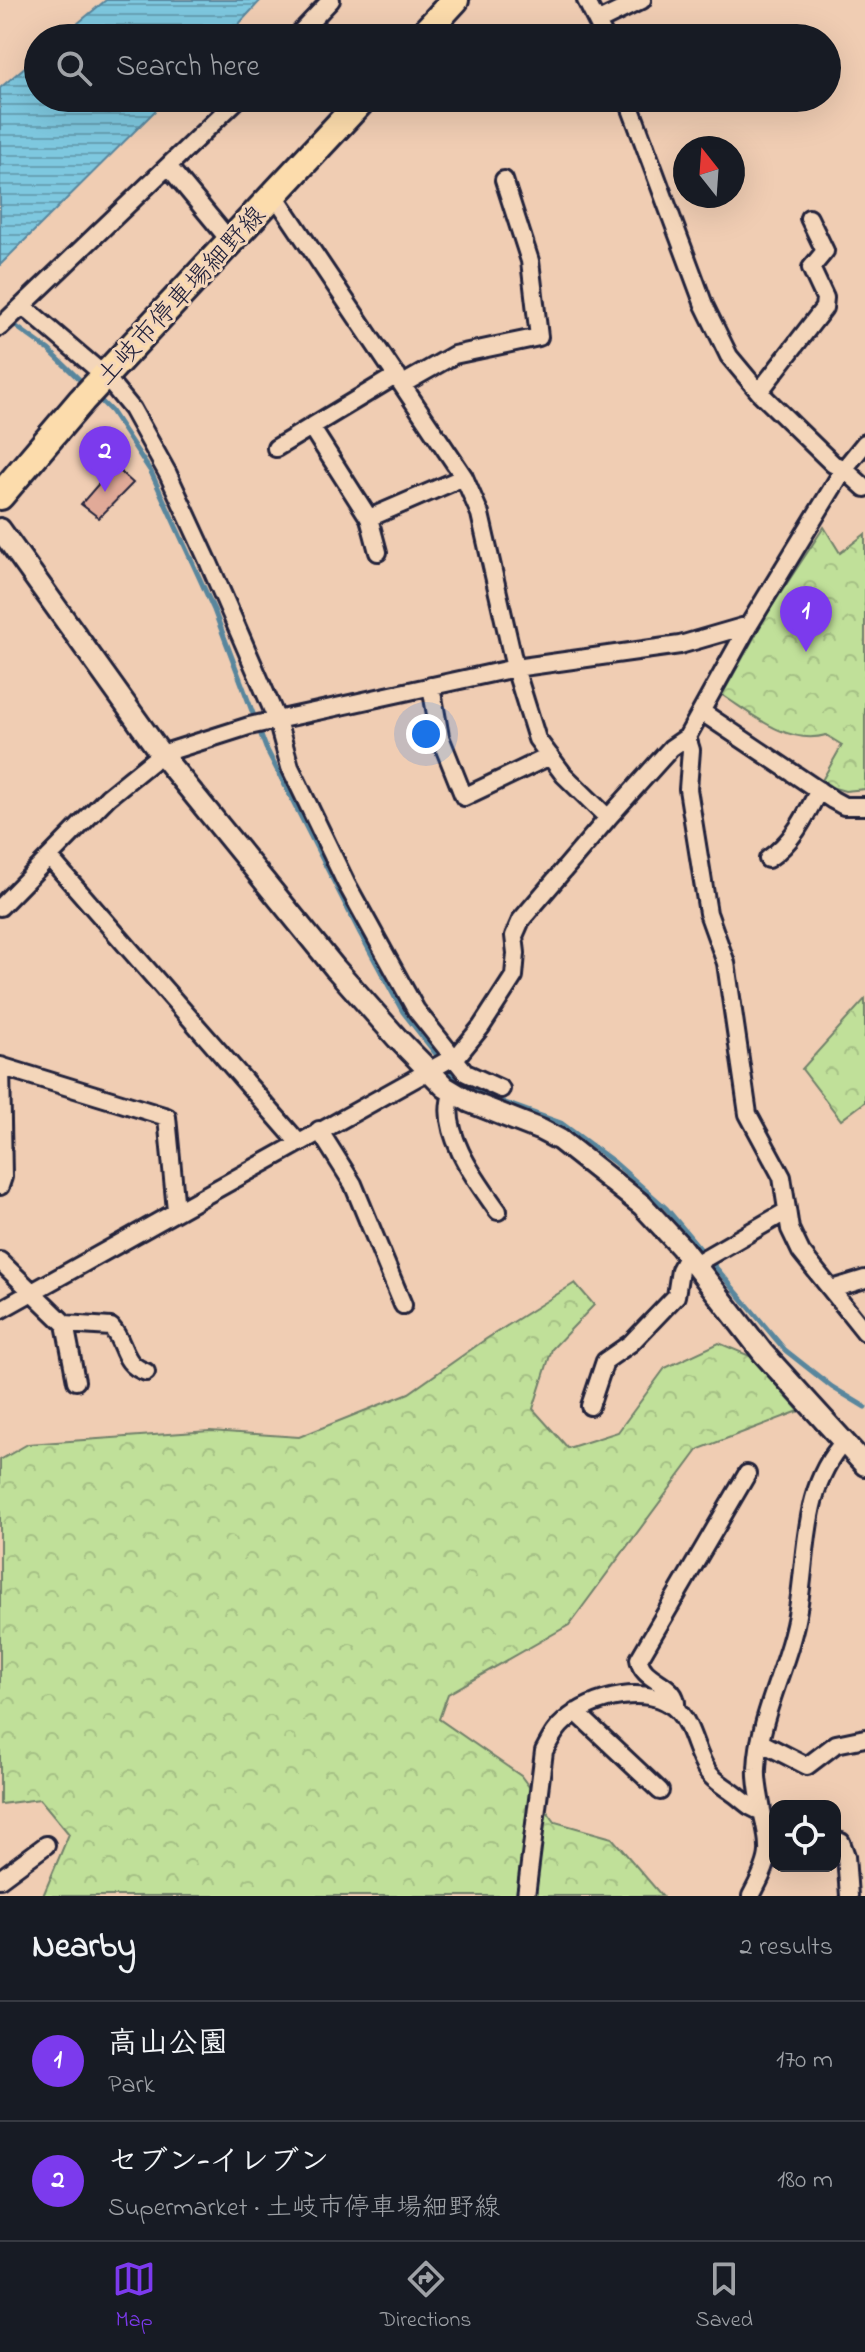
<!DOCTYPE html>
<html lang="en">
<head>
<meta charset="utf-8">
<style>
  body { margin:0; font-family:"Indie Flower","Klee One",sans-serif; background:#242831; color:#f1f3f6 }
  .controls { position:absolute; right:24px; bottom:24px; display:grid; overflow:hidden; border-radius:16px; box-shadow:0 8px 32px #0002 }
  .controls button { width:72px; height:72px; display:grid; place-items:center; padding:0; border:0; border-bottom:2px solid #363941; background:#171b24; color:#f1f3f6; font:40px sans-serif }
  .compass { position:absolute; left:673px; top:136px; width:72px; height:72px; border-radius:50%; background:#171b24; box-shadow:0 8px 32px #0002; rotate:343deg }
  .you { position:absolute; left:426px; top:734px; width:28px; height:28px; margin:-20px; border:6px solid #fff; border-radius:50%; background:#1a73e8; box-shadow:0 0 0 12px #1a73e833 }
  .badge { display:grid; place-items:center; width:52px; height:52px; border-radius:50%; background:#7c3aed; color:#fff; font-size:26px; font-weight:700 }
  .pin { position:absolute; translate:-50% -66px; filter:drop-shadow(0 2px 4px #0008) }
  .pin::after { content:''; position:absolute; top:42px; width:28px; height:24px; background:inherit; clip-path:polygon(0 0,100% 0,50% 100%) }
  .list { margin:0; padding:0; list-style:none }
  h2 { display:flex; justify-content:space-between; align-items:center; height:104px; margin:0; padding:0 32px; font-size:34px }
  h2 small { font-size:26px; font-weight:400; color:#9ea1a6 }
  .list li { display:grid; grid-template-columns:52px 1fr auto; gap:24px; align-items:center; box-sizing:border-box; height:120px; padding:0 32px; border-top:2px solid #363941 }
  .list b { display:block; font-size:30px; white-space:nowrap }
  .list p { margin:0; font-size:26px; white-space:nowrap; color:#9ea1a6 }
  .list em { font-size:26px; font-style:normal; color:#9ea1a6 }
  .icon { flex:none; width:44px; height:44px; fill:none; stroke:currentColor; stroke-width:2; stroke-linecap:round; stroke-linejoin:round }
  .map { position:relative; flex:none; width:865px; height:1896px; overflow:hidden }
  .search { position:absolute; background:#171b24; box-shadow:0 8px 32px #0002; left:24px; right:24px; top:24px; height:88px; display:flex; align-items:center; gap:20px; box-sizing:border-box; padding:0 28px; border-radius:44px; color:#9ea1a6; font-size:30px }
  .sheet { height:344px; background:#171b24 }
  nav { display:flex; justify-content:space-around; align-items:center; box-sizing:border-box; height:112px; border-top:2px solid #363941; background:#171b24; font-size:22px; color:#9ea1a6 }
  nav a { display:grid; justify-items:center; gap:4px }
  nav .on { color:#7c3aed }
  .map>svg:first-child { display:block }
  .forest { fill:url(#forest-crowns); stroke:#71816a; stroke-width:2 }
  .water { fill:url(#water-rules); stroke:#59869d; stroke-width:2 }
  .lines { fill:none; stroke-linecap:round; stroke-linejoin:round }
  .stream { stroke:#59869d; stroke-width:5 }
  .building { fill:#e1aa98; stroke:#22223b; stroke-width:2 }
  .minor-casing { stroke:#22223b; stroke-width:22 }
  .tertiary-casing { stroke:#22223b; stroke-width:26 }
  .primary-casing { stroke:#22223b; stroke-width:32 }
  .minor { stroke:#f4d6ba; stroke-width:16 }
  .tertiary { stroke:#f4d6ba; stroke-width:20 }
  .primary { stroke:#fcdcac; stroke-width:26 }
  .labels { text-anchor:middle; stroke-width:6; stroke-linejoin:round; paint-order:stroke }
  .street-label { font-size:26px; fill:#22223b; stroke:#f4d6ba }
</style>
</head>
<body>
<div class="map">
<svg width="865" height="1896" viewBox="0 0 865 1896">
  <defs>
    <pattern id="forest-crowns" width="20" height="18" patternUnits="userSpaceOnUse" patternTransform="scale(2)"><rect width="20" height="18" fill="#c0e099"/><path d="M2 6a3 3 0 1 1 6 0M12 15a3 3 0 1 1 6 0" fill="none" stroke="#a5c085"/></pattern>
    <pattern id="water-rules" width="6" height="5" patternUnits="userSpaceOnUse" patternTransform="scale(2)"><rect width="6" height="5" fill="#7ec8df"/><path d="M0 2.5h6" fill="none" stroke="#67a2b6"/></pattern>
  </defs>
  <rect width="100%" height="100%" fill="#f0cdb3"/>
  <filter id="ink" filterUnits="userSpaceOnUse"><feTurbulence type="fractalNoise" baseFrequency=".0125" numOctaves="2"/><feDisplacementMap in="SourceGraphic" scale="16" xChannelSelector="R" yChannelSelector="G"/><feConvolveMatrix kernelMatrix="1 2 1 2 8 2 1 2 1" color-interpolation-filters="sRGB"/></filter>
  <g filter="url(#ink)">
    <path class="forest" d="M 824,527 L 840,553 L 865,534 L 865,789 L 845,791 L 820,784 L 842,745 L 826,735 C 788,746 752,714 722,695 L 770,609 Z
      M 865,999 L 865,1102 L 841,1120 L 802,1069 Z
      M 575,1283 L 594,1305 L 552,1349 L 533,1409 L 568,1448 L 618,1432 L 665,1368 L 719,1343 L 750,1356 L 799,1411 L 699,1449 L 569,1625 L 448,1694 L 439,1719 L 521,1776 L 555,1822 L 612,1838 L 662,1896 L 43,1896 L 69,1834 L 40,1799 L 0,1804 L 0,1460 L 28,1444 L 210,1431 L 299,1437 L 409,1393 L 486,1339 Z"/>
    <path class="water" d="M 106,0 L 261,0 L 226,38 L 60,38 Z
      M 38,56 L 38,98 L 168,98 L 0,265 L 0,88 Z"/>
    <g class="lines">
      <path class="stream" d="M 0,315 L 49,350 L 85,385
        M 95,395 L 111,411 L 151,472 L 214,610 L 266,748 L 360,933 L 403,1012 L 454,1077 L 486,1096 L 561,1123 L 614,1162 L 666,1208 L 785,1350 L 832,1387 L 865,1407"/>
    </g>
    <path class="building" d="M 114,466 L 133,483 L 99,518 L 81,504 Z"/>
    <g class="lines">
      <defs>
        <path id="minor" d="M 586,0 L 605,38
          M 599,21 L 642,0
          M 295,38 L 331,0
          M 627,98 L 704,305 L 729,356 L 759,392 L 833,464 L 844,469 L 865,488
          M 168,166 L 230,241
          M 274,194 L 464,477 L 480,514 L 515,668 L 537,739 L 564,775 L 608,818
          M 23,306 L 105,376 L 132,409 L 168,474 L 209,563 L 277,720 L 290,767 L 346,883 L 416,1010 L 466,1073 L 501,1089
          M 0,327 L 239,98
          M 403,384 L 454,355 L 539,337 L 530,261 L 504,180
          M 759,392 L 824,308 L 825,298 L 811,268 L 825,251 L 809,218
          M 311,427 L 369,518 L 378,552
          M 276,448 L 397,375
          M 369,518 L 464,477
          M 431,686 L 440,737 L 464,797 L 550,756
          M 702,712 L 833,800 L 844,806 L 865,806
          M 687,737 L 691,750 L 688,789 L 708,913 L 726,963 L 748,1114 L 782,1177 L 790,1229 L 801,1252 L 865,1332
          M 49,857 L 298,1142
          M 768,859 C 793,842 805,817 819,790
          M 0,907 L 108,797 L 161,754 L 249,726 L 515,668 L 680,645 L 749,625
          M 0,1066 L 167,1117 L 176,1210
          M 453,1092 C 437,1129 477,1182 498,1211
          M 319,1130 L 353,1184 L 403,1305
          M 0,1186 L 3,1177 L 1,1066
          M 0,1261 L 65,1324 L 76,1381
          M 695,1264 L 787,1211
          M 832,1289 L 865,1279
          M 0,1310 L 459,1054 L 481,1027 L 514,976 L 516,953 L 514,936 L 521,920 L 608,818 L 671,748 L 687,737 L 749,625 L 844,469 L 865,443
          M 65,1324 L 111,1327 C 126,1343 121,1364 146,1372
          M 590,1406 L 605,1361 L 631,1343 L 676,1296 L 680,1270 L 688,1255
          M 676,1708 C 679,1682 642,1683 639,1659 L 747,1474
          M 576,1712 L 660,1791
          M 760,1742 L 807,1766 L 836,1744 L 865,1738
          M 835,1840 L 841,1842 L 846,1856 L 849,1896
          M 0,1879 L 46,1845
          M 526,1896 L 544,1751 C 550,1740 555,1729 565,1721 C 591,1697 651,1682 678,1711 C 693,1727 695,1753 708,1772 C 714,1781 727,1788 736,1795 C 745,1802 751,1809 762,1811 C 760,1797 756,1782 757,1769 C 759,1713 790,1663 798,1609 C 808,1552 802,1487 844,1442
          M 751,1896 C 771,1859 772,1851 762,1811"/>
        <path id="tertiary" d="M 0,529 L 161,754 L 335,968 L 397,1038 L 445,1087 L 470,1102 L 541,1130 L 560,1140 L 642,1205 L 681,1247 L 763,1353 L 865,1465"/>
        <path id="primary" d="M 420,38 L 455,0
          M 0,496 L 82,400 L 364,98"/>
      </defs>
      <use href="#minor" class="minor-casing"/>
      <use href="#tertiary" class="tertiary-casing"/>
      <use href="#primary" class="primary-casing"/>
      <use href="#minor" class="minor"/>
      <use href="#tertiary" class="tertiary"/>
      <use href="#primary" class="primary"/>
    </g>
  </g>
  <g class="labels">
    <g class="street-label">
      <text transform="translate(180 295) rotate(-47)" y="9">土岐市停車場細野線</text>
    </g>
  </g>
</svg>
<div class="controls">
<button><svg class="icon" aria-label="locate" viewBox="0 0 24 24"><circle cx="12" cy="12" r="6"/><path d="M12 2v4M12 18v4M2 12h4M18 12h4"/></svg></button>
</div>
<svg class="compass" viewBox="-18 -18 36 36"><path d="M0-13l5 13h-10z" fill="#e53935"/><path d="M0 13l5-13h-10z" fill="#9ea1a6"/></svg>
<div class="you"></div>
<div class="pin badge" style="left:806px;top:652px">1</div>
<div class="pin badge" style="left:105px;top:492px">2</div>
<div class="search"><svg class="icon" aria-label="search" viewBox="0 0 24 24"><circle cx="10" cy="10" r="6"/><path d="M15 15l6 6"/></svg>Search here</div>
</div>
<section class="sheet">
<h2>Nearby<small>2 results</small></h2>
<ul class="list">
<li><span class="badge">1</span><div><b>高山公園</b><p>Park</p></div><em>170 m</em></li>
<li><span class="badge">2</span><div><b>セブン-イレブン</b><p>Supermarket · 土岐市停車場細野線</p></div><em>180 m</em></li>
</ul>
</section>
<nav>
<a class="on"><svg class="icon" aria-label="map" viewBox="0 0 24 24"><path d="M3 6l6-2 6 2 6-2v14l-6 2-6-2-6 2zM9 4v14M15 6v14"/></svg>Map</a>
<a><svg class="icon" aria-label="directions" viewBox="0 0 24 24"><path d="M12 3l9 9-9 9-9-9zM9 14v-3h6M13 9l2 2-2 2"/></svg>Directions</a>
<a><svg class="icon" aria-label="saved" viewBox="0 0 24 24"><path d="M7 4h10v16l-5-4-5 4z"/></svg>Saved</a>
</nav>
</body>
</html>
